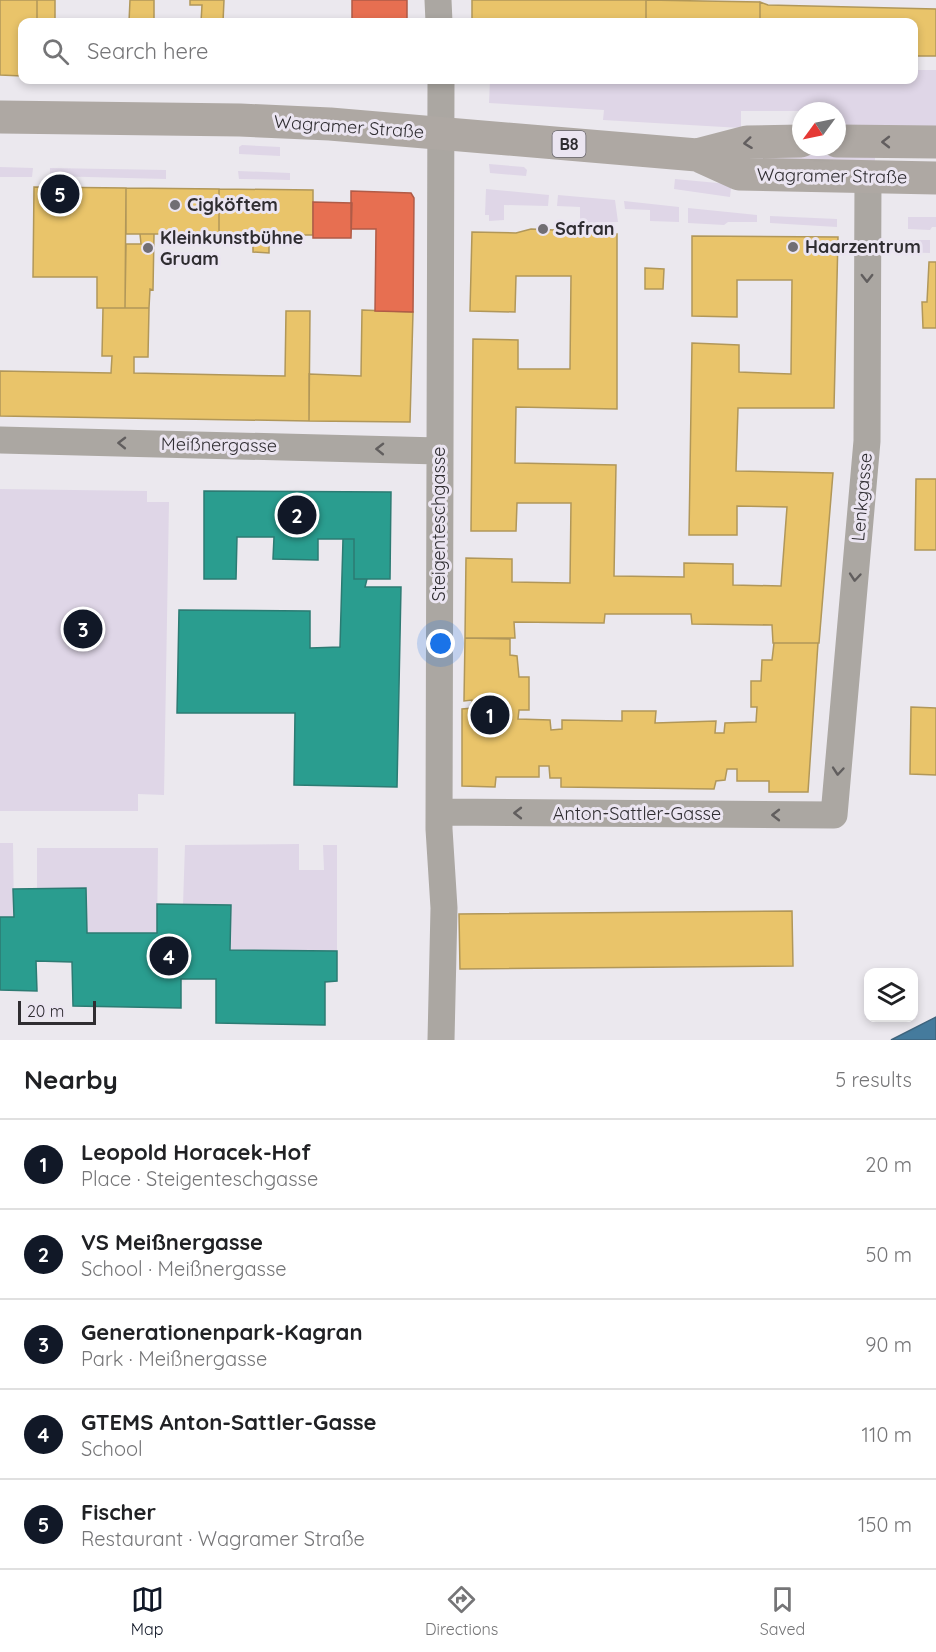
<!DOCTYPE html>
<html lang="en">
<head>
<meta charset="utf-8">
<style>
  body { margin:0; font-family:Quicksand,sans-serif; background:#f6f6f6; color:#202124 }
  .controls { position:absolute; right:18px; bottom:18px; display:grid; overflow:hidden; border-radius:12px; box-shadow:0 3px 9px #0003 }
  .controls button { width:54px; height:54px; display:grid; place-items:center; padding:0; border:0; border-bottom:2px solid #e0e0e0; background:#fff; color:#202124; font:30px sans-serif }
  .compass { position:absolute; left:792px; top:102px; width:54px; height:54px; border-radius:50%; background:#fff; box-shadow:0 3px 9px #0003; rotate:237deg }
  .scale { position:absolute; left:18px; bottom:15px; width:78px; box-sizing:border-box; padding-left:6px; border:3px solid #2f2d31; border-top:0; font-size:16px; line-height:21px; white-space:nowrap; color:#2f2d31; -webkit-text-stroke:4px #ebe5f1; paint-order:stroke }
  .you { position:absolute; left:441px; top:644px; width:21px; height:21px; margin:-15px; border:4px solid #fff; border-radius:50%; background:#1a73e8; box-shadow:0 0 0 9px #1a73e833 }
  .badge { display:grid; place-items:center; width:39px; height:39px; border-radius:50%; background:#111827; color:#fff; font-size:20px; font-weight:700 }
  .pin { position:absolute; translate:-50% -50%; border:3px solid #fff; box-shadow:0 2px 6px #0006 }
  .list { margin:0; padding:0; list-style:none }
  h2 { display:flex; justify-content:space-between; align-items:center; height:78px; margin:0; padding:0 24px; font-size:26px }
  h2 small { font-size:20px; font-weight:400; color:#757577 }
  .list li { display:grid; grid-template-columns:39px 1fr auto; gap:18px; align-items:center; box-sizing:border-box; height:90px; padding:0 24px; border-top:2px solid #e0e0e0 }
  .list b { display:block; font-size:22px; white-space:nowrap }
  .list p { margin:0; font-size:20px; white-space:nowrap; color:#757577 }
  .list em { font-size:20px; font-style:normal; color:#757577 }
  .icon { flex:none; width:33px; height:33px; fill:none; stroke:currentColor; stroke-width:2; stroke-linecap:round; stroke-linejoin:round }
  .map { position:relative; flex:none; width:936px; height:1040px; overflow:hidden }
  .search { position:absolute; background:#fff; box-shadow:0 3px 9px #0003; left:18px; right:18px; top:18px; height:66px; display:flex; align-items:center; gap:15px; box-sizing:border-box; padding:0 21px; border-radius:12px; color:#757577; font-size:22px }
  .sheet { height:528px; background:#fff }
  nav { display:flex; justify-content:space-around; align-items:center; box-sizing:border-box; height:84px; border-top:2px solid #e0e0e0; background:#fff; font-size:16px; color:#757577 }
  nav a { display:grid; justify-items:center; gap:3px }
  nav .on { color:#111827 }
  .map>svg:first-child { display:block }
  .green { fill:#dfd6e7 }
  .homes { fill:#e9c46a; stroke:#b19759; stroke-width:1.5 }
  .shops { fill:#e76f51; stroke:#b05b47; stroke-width:1.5 }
  .schools { fill:#2a9d8f; stroke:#2c7b73; stroke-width:1.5 }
  .public { fill:#457b9d; stroke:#3e647d; stroke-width:1.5 }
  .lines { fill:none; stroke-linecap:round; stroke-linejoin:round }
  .street { stroke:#aba7a2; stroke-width:27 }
  .primary { stroke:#aea8a3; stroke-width:33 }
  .oneway { stroke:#625e5f }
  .oneway2 { stroke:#615e5e }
  .poi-dot { fill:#716e73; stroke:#ebe5f1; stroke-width:2 }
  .labels { text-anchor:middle; stroke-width:6; stroke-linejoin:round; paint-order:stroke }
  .shield { fill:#ebe5f1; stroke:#67646b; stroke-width:1.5 }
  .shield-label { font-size:16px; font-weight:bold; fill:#2f2d31 }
  .street-label { font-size:18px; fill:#2f2d31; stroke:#ebe5f1 }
  .poi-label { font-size:18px; font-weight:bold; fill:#2f2d31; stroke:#ebe5f1; text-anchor:start }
</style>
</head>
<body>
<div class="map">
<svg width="936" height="1040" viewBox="0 0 936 1040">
  <rect width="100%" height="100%" fill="#ebe8ee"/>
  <path class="green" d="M 914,70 L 936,70 L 936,127 L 837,130 L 837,111 L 741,111 L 741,128 L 603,120 L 604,110 L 489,103 L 490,80 L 914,80 Z
    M 242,145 L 280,147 L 280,156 L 239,154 L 239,147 Z
    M 784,155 L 875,156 L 875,166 L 739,161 Z
    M 489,164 L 524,167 L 527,170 L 526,176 L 490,173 Z
    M 0,167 L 33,168 L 32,177 L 0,177 Z
    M 50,168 L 166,170 L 166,179 L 50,176 Z
    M 238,171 L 290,173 L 290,180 L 239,179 Z
    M 675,179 L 728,184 L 731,188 L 730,197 L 674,189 Z
    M 486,189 L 549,195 L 548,206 L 504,205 L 504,220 L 489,221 L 489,215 L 485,215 Z
    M 558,195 L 615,200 L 618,222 L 581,223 L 580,220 L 580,207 L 557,206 Z
    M 624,201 L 679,207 L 679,222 L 650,221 L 650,210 L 625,209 Z
    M 688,208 L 757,215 L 757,222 L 728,222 L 724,225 L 688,223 Z
    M 770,216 L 837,219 L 837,227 L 770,223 Z
    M 908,217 L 936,217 L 936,227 L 932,227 L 930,230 L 908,229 Z
    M 899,240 L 930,240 L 930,253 L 899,252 Z
    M 0,489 L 147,491 L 147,502 L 169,502 L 164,795 L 138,794 L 138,811 L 0,811 Z
    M 0,843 L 13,843 L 14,917 L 0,917 Z
    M 299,844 L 299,870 L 324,870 L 323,845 L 337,845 L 337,951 L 230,950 L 231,906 L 183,905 L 185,845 Z
    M 37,848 L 158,848 L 157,933 L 87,933 L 86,888 L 37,889 Z"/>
  <path class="homes" d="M 0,0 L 37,0 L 37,22 L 22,22 L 22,76 L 0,75 Z
    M 37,0 L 55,0 L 55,22 L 59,22 L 37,22 Z
    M 130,0 L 154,0 L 154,22 L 129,22 Z
    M 190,0 L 224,0 L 223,22 L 201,22 L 202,5 L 190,5 Z
    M 472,0 L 646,0 L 646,22 L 472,22 Z
    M 646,0 L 760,2 L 760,22 L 646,22 Z
    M 760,2 L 768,5 L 936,9 L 936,56 L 914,56 L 914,22 L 760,22 Z
    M 34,187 L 126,188 L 125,308 L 97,308 L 97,277 L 33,277 Z
    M 126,188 L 219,189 L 219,234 L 126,234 Z
    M 219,189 L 313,190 L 313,235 L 300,235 L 301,245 L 269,244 L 269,253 L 253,252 L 253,243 L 230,243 L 231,235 L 219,234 Z
    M 531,229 L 555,230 L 573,233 L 617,234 L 617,409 L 516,407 L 515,463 L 616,465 L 614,576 L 684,577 L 684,563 L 733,564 L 733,585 L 781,586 L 787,507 L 737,506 L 737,535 L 689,535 L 692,343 L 739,345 L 739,372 L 791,374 L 792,280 L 737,280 L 737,317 L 692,316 L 692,236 L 838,237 L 834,408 L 738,408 L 736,471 L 833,473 L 819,643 L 773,643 L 772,625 L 692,624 L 691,614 L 605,614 L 604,623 L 514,622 L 515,638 L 465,638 L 466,558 L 512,559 L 512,582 L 570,583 L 571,503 L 517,503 L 516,531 L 471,531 L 473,339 L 518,340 L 518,369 L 570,369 L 571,276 L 516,276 L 515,312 L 470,311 L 472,232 L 516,233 Z
    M 140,234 L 154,234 L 153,290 L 150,289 L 149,308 L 125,308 L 126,244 L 141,244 Z
    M 929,262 L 936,262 L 936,328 L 923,328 L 922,302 L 927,302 Z
    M 645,268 L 664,269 L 663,289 L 645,289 Z
    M 103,308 L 149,308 L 148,357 L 134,357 L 134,373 L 285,376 L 286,311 L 310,311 L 309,421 L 0,416 L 0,371 L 111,373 L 112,356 L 102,356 Z
    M 362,310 L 413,312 L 410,422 L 309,421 L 309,374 L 361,376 Z
    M 916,479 L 936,479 L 936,550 L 915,550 Z
    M 465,638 L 510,639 L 510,655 L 517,656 L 519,677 L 529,677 L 529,710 L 519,710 L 518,719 L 550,720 L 551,730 L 562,729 L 562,720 L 622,721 L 622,711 L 656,711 L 655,723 L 716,721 L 715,733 L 724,733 L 725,723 L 756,722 L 757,707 L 751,707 L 751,681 L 761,681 L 762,660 L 772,660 L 774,643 L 818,643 L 808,792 L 769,792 L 769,781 L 737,781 L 737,769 L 727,769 L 725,780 L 716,781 L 714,789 L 561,787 L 561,778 L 550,778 L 549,766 L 539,766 L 539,777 L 496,777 L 495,787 L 462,786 L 462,709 L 473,708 L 472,700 L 464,701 Z
    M 911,707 L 936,708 L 936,775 L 910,774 Z
    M 792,911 L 793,966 L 460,969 L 459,914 Z"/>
  <path class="shops" d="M 352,0 L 407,0 L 407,22 L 352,22 Z
    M 330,80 L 408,80 L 408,81 Z
    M 351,191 L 411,193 L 414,198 L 413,312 L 375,311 L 376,229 L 351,229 Z
    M 313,202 L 352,203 L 351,238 L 313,238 Z"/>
  <path class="schools" d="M 204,491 L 391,492 L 390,579 L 354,579 L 354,539 L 318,539 L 318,560 L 273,559 L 274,537 L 237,537 L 236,579 L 204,579 Z
    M 343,539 L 354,539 L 354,579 L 367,579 L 365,587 L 401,587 L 397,787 L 294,785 L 295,713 L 177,713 L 179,610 L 310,611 L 310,648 L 340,647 Z
    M 86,888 L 87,933 L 157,933 L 157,904 L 231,905 L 230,950 L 337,951 L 337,981 L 325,982 L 325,1025 L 216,1023 L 216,979 L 181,979 L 181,1008 L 73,1006 L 72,962 L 36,961 L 37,991 L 0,990 L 0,917 L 14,917 L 13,889 Z"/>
  <path class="public" d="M 936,1017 L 936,1040 L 891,1040 Z"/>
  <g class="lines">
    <path class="street" d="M 438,0 L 439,22
      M 441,80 L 439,829 L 444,908 L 441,1040
      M 0,440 L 439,451
      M 440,812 L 834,815 L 867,441 L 868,177"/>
    <path class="primary" d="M 0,117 L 240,120 L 330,124 L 697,155 L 747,142 L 801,141
      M 837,141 L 936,142
      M 697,155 L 739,174 L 936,178"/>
  </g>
  <defs><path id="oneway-chevron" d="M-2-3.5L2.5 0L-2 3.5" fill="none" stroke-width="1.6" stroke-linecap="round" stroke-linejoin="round" transform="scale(1.5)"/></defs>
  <g class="oneway">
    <use href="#oneway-chevron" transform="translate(886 142) rotate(-180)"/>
    <use href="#oneway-chevron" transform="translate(748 143) rotate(173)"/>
  </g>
  <g class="oneway2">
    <use href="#oneway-chevron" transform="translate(867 278) rotate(90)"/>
    <use href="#oneway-chevron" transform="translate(122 443) rotate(-179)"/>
    <use href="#oneway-chevron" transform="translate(380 449) rotate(-179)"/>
    <use href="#oneway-chevron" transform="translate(855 577) rotate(95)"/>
    <use href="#oneway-chevron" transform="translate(838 771) rotate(95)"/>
    <use href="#oneway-chevron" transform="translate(518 813) rotate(-180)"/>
    <use href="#oneway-chevron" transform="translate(776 815) rotate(-180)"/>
  </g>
  <g class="poi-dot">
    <circle cx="175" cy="205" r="6"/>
    <circle cx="543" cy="229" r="6"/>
    <circle cx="793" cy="247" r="6"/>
    <circle cx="148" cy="248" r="6"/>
  </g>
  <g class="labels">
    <rect class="shield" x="552.5" y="131" width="33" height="26" rx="4.5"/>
    <g class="shield-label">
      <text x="569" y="150">B8</text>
    </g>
    <g class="street-label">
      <text transform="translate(349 127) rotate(4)" y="6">Wagramer Straße</text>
      <text transform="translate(832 176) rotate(1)" y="6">Wagramer Straße</text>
      <text transform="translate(219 445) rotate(1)" y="6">Meißnergasse</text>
      <text transform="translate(862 497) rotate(-85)" y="6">Lenkgasse</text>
      <text transform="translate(439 524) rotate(-90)" y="6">Steigenteschgasse</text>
      <text x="637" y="820">Anton-Sattler-Gasse</text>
    </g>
    <g class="poi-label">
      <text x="187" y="211">Cigköftem</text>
      <text x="555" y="235">Safran</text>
      <text x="160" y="244">Kleinkunstbühne<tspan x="160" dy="21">Gruam</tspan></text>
      <text x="805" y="253">Haarzentrum</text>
    </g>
  </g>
</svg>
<div class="controls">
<button><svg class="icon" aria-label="layers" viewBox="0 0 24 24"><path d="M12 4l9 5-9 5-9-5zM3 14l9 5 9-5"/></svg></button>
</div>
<svg class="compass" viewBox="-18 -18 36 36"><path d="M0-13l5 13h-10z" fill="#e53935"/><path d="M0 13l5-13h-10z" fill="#757577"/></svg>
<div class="scale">20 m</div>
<div class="you"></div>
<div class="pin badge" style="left:490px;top:715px">1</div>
<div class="pin badge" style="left:297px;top:515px">2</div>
<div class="pin badge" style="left:83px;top:629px">3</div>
<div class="pin badge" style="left:169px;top:956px">4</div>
<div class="pin badge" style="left:60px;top:194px">5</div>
<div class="search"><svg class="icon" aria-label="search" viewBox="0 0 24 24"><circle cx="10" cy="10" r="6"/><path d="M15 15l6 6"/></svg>Search here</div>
</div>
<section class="sheet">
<h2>Nearby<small>5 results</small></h2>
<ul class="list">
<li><span class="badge">1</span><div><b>Leopold Horacek-Hof</b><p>Place · Steigenteschgasse</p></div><em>20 m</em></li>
<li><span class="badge">2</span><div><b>VS Meißnergasse</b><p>School · Meißnergasse</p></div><em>50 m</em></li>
<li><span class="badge">3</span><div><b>Generationenpark-Kagran</b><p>Park · Meißnergasse</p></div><em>90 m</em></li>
<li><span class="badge">4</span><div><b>GTEMS Anton-Sattler-Gasse</b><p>School</p></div><em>110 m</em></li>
<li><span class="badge">5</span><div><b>Fischer</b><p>Restaurant · Wagramer Straße</p></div><em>150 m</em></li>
</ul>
</section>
<nav>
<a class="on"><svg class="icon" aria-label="map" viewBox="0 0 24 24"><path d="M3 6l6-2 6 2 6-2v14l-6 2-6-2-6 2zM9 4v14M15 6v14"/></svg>Map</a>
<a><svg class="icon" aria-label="directions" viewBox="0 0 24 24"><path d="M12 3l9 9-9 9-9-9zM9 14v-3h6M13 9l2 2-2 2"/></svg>Directions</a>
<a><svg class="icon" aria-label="saved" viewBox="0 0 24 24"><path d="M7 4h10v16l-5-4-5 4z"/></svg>Saved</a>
</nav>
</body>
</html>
